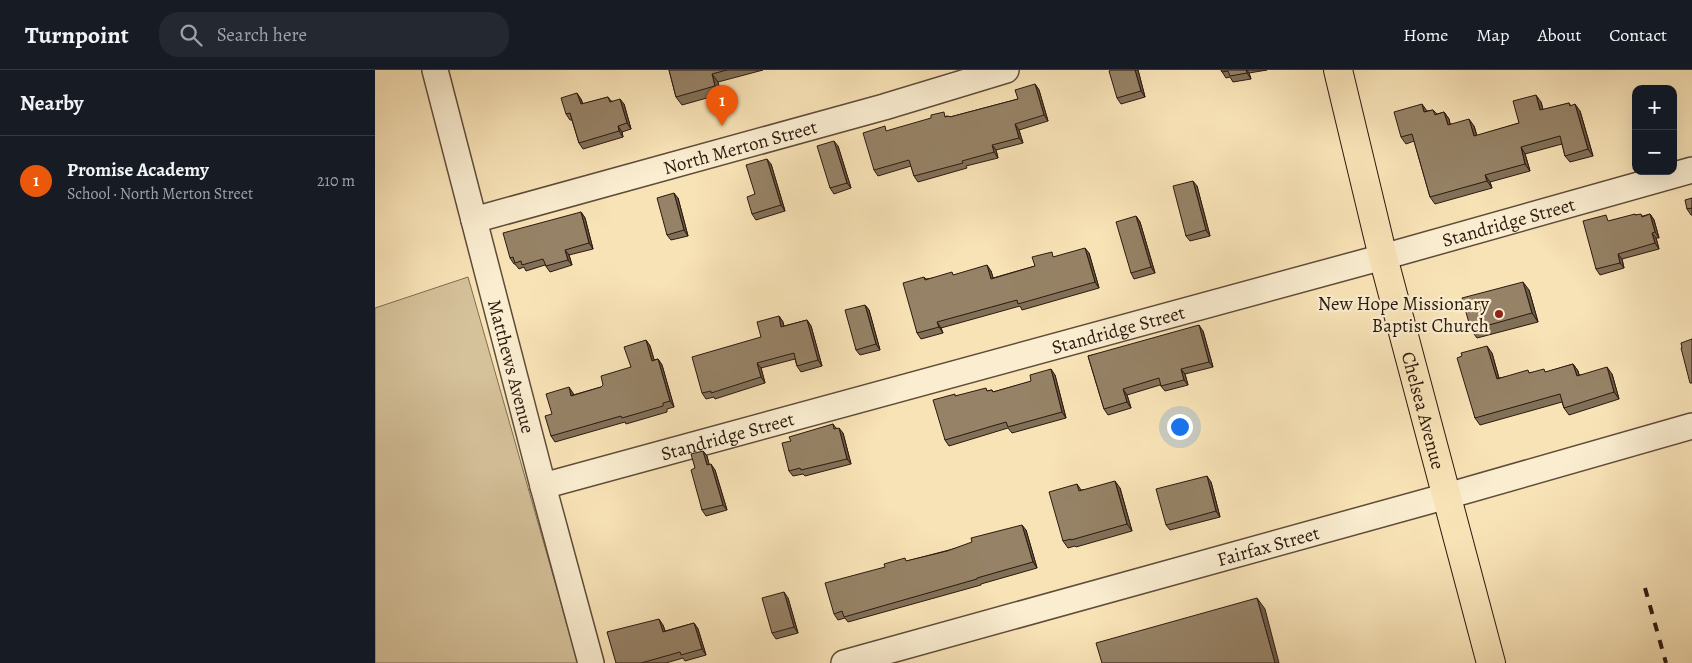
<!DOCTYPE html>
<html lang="en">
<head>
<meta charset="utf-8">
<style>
  body { margin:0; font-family:Alegreya,serif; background:#242831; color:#f1f3f6 }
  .controls { position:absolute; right:15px; top:15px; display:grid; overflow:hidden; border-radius:10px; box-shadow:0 5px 20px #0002 }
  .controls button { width:45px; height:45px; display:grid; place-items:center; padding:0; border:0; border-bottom:1px solid #363941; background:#171b24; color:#f1f3f6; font:25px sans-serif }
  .you { position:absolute; left:804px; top:356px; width:18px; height:18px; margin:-12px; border:4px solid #fff; border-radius:50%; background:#1a73e8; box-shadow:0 0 0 8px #1a73e833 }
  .badge { display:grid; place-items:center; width:32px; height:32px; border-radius:50%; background:#ea580c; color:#fff; font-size:16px; font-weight:700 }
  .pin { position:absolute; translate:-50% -41px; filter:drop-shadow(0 1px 2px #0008) }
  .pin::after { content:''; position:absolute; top:26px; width:18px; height:15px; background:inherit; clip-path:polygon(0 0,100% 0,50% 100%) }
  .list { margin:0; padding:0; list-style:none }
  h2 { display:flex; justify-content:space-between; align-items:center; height:65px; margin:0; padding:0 20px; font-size:21px }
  h2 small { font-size:16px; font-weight:400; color:#9ea1a6 }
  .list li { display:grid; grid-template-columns:32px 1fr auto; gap:15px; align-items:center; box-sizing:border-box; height:90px; padding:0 20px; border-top:1px solid #363941 }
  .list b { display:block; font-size:19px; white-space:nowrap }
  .list p { margin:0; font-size:16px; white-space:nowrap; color:#9ea1a6 }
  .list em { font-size:16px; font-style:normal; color:#9ea1a6 }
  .icon { flex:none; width:28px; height:28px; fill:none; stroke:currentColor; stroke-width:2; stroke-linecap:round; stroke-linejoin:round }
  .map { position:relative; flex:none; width:1317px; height:593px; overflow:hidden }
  header { display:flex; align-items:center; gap:30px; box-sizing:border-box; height:70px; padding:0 25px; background:#171b24; border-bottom:1px solid #363941 }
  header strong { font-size:24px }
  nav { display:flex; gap:28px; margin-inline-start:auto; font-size:18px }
  .search { width:350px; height:45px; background:#242831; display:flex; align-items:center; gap:12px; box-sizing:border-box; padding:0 18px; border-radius:20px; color:#9ea1a6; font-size:19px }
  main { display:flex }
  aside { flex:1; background:#171b24 }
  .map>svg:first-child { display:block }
  .green { fill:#d5c19a; stroke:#806d54 }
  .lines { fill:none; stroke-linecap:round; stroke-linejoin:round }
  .minor-casing { stroke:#5f4c39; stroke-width:28 }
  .major-casing { stroke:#2c190f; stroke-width:30 }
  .minor { stroke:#faedd0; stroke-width:25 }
  .major { stroke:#f8e3b7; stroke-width:28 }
  .rail { stroke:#2c190f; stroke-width:4; stroke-dasharray:9 9; stroke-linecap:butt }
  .wall { fill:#817058; stroke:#2c190f }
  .shaded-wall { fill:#695b47; stroke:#2c190f }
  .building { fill:#968266; stroke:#2c190f }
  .poi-dot { fill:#8f2418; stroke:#faedd0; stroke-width:2 }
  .labels { text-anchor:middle; stroke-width:4.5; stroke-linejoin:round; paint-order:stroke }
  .street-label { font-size:19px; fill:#2c190f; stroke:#faedd0 }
  .poi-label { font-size:19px; fill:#2c190f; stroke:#faedd0; text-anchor:end }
</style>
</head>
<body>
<header>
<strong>Turnpoint</strong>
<div class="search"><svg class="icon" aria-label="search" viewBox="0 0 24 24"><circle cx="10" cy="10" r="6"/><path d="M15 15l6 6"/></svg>Search here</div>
<nav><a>Home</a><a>Map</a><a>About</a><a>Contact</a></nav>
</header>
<main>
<aside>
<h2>Nearby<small></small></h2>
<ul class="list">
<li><span class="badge">1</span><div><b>Promise Academy</b><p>School · North Merton Street</p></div><em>210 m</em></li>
</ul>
</aside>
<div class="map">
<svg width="1317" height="593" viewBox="0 0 1317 593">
  <rect width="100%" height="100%" fill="#f8e3b7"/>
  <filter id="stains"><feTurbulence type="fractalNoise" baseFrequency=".004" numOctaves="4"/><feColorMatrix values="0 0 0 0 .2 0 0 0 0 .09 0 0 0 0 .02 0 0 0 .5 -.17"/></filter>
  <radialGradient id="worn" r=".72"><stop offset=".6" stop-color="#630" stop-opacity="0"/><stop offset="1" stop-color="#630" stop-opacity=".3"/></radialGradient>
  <path class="green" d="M 93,207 L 203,593 L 0,593 L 0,238 Z"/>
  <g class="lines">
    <defs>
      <g id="minor">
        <path id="s1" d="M 60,0 L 168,416 L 216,593"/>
        <path id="s2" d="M 99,150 L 509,37 L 631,0"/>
        <path id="s3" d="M 168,416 L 1008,187 L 1317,100"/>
        <path id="s4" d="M 469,593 L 1072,426 L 1317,356"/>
      </g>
      <g id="major">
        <path id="s5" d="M 963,0 L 1008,187 L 1116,593"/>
      </g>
    </defs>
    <use href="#minor" class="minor-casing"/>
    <use href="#major" class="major-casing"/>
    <use href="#minor" class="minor"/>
    <use href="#major" class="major"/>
    <path class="rail" d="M 1270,518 L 1291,593"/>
  </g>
  <path class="wall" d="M 294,0 L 388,0 L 343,12 L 346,24 L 307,35 L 301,27 Z
    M 763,0 L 770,27 L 746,34 L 742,28 Z
    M 846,0 L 892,0 L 874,3 L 876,9 L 858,12 L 855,7 L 851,8 Z
    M 660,14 L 664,20 L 673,51 L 644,60 L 648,73 L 621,80 L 623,88 L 591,96 L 592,98 L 543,112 L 539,106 L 536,96 L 503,106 L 499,100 L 513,61 L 572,46 L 575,47 L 643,29 Z
    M 233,27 L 236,31 L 249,34 L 256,59 L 247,62 L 248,67 L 208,79 L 204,73 L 197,50 L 195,50 L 191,44 L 206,29 L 208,34 Z
    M 1166,32 L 1168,40 L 1194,33 L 1196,36 L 1205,41 L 1218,86 L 1195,92 L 1190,86 L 1187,74 L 1150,84 L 1155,101 L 1115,112 L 1117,118 L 1060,134 L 1055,127 L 1039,71 L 1031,74 L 1026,67 L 1052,41 L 1058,40 L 1062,44 L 1069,42 L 1074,49 L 1075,54 L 1099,56 L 1102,66 L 1144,53 Z
    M 463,76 L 476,118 L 459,124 L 455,118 Z
    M 396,94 L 410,141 L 381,150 L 377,144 L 380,124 Z
    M 822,116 L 835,166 L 815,171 L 811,166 Z
    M 303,128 L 313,166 L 296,170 L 292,165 Z
    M 1317,128 L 1317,145 L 1316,145 L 1312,139 Z
    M 206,142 L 210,148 L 218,179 L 194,185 L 197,195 L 175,202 L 170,195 L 151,201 L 149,197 L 144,199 L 140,194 L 139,194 L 135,188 Z
    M 1275,144 L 1279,150 L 1284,168 L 1281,168 L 1284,179 L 1247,189 L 1249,198 L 1225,205 L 1221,199 L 1235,151 L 1261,145 L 1268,146 Z
    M 761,146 L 765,152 L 780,203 L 759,209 L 756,203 Z
    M 714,183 L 724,218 L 647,240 L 645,236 L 566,258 L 568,263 L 546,269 L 542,263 L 549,207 L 551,209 L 579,205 L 616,201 L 618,208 L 660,196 L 680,187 Z
    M 1154,220 L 1163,252 L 1102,268 L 1096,260 Z
    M 490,235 L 494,240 L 505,280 L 485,285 L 481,280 Z
    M 404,246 L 408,252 L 409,256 L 432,250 L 436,256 L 447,296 L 426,302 L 422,296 L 420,289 L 386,298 L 390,313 L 340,329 L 339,327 L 331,329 L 327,323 L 386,267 Z
    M 828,261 L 838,297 L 810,304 L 813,315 L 790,321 L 785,315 L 752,325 L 756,338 L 733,345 L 729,339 L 713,286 Z
    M 271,270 L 275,276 L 279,290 L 283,289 L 287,295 L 299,337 L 292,339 L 292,342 L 251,354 L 250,352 L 180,372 L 176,366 L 177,344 L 198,323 L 198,325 L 226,317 L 256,297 Z
    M 1117,283 L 1124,308 L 1155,303 L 1172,302 L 1198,294 L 1203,301 L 1204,305 L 1237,304 L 1244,329 L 1194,345 L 1189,338 L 1187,332 L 1105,355 L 1100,348 L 1087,286 Z
    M 680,305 L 691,348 L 637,363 L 633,358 L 574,376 L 570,370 L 581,326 L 617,320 L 618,322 Z
    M 458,354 L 461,358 L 468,363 L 476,394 L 430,406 L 428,404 L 418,406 L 414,401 L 416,371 Z
    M 328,381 L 332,386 L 334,395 L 340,400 L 352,440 L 331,446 L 327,440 L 320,398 Z
    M 836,412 L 845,447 L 795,460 L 791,455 Z
    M 702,414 L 706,420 L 745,418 L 757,461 L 701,477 L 700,476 L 693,478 L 688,471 Z
    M 651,460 L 662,498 L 606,514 L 606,515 L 473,552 L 470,548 L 463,550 L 459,544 L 532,491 Z
    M 413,528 L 423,563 L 401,569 L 397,563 Z
    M 319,553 L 323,559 L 331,585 L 310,591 L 308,588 L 291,593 L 241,593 L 288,555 L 290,561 Z"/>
  <path class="shaded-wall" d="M 760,0 L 763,0 L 770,27 L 766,21 Z
    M 871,0 L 872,0 L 874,3 L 876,9 L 872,3 Z
    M 337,4 L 343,12 L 346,24 L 340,16 Z
    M 660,14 L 664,20 L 673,51 L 669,45 Z
    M 202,23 L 206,29 L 210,40 L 206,34 Z
    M 1161,25 L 1166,32 L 1170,47 L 1165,40 Z
    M 245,29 L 249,34 L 256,59 L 252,53 Z
    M 1047,34 L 1052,41 L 1049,42 Z
    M 1200,34 L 1205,41 L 1218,86 L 1213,79 Z
    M 1069,42 L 1074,49 L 1077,62 L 1073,55 Z
    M 1094,49 L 1099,56 L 1104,73 L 1099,66 Z
    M 640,54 L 644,60 L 648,73 L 644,68 Z
    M 243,56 L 247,62 L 248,67 L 244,61 Z
    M 459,71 L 463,76 L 476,118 L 472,113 Z
    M 617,75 L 621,80 L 623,88 L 619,82 Z
    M 1146,77 L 1150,84 L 1155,101 L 1150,94 Z
    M 392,89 L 396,94 L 410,141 L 406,135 Z
    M 1110,105 L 1115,112 L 1117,118 L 1112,111 Z
    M 818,111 L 822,116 L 835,166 L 831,160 Z
    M 299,123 L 303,128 L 313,166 L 309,160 Z
    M 206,142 L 210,148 L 218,179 L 214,173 Z
    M 1275,144 L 1279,150 L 1284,168 L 1280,162 Z
    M 761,146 L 765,152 L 780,203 L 776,197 Z
    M 1277,163 L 1281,168 L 1284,179 L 1280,173 Z
    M 710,178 L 714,183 L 724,218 L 720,212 Z
    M 190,180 L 194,185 L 197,195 L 193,190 Z
    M 1243,184 L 1247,189 L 1249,198 L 1245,193 Z
    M 612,195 L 616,201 L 620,214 L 616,209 Z
    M 1148,212 L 1154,220 L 1163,252 L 1157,243 Z
    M 490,235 L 494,240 L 505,280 L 501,274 Z
    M 404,246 L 408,252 L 410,263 L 406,257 Z
    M 432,250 L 436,256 L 447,296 L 443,290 Z
    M 562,252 L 566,258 L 568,263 L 564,257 Z
    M 824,255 L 828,261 L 838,297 L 834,292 Z
    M 271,270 L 275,276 L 281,296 L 277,291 Z
    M 1112,276 L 1117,283 L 1126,316 L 1122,309 Z
    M 283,289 L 287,295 L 299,337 L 295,331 Z
    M 382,293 L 386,298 L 390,313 L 386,307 Z
    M 1198,294 L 1203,301 L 1206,313 L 1202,306 Z
    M 1232,297 L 1237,304 L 1244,329 L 1239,322 Z
    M 676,299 L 680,305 L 691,348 L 687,342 Z
    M 806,299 L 810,304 L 813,315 L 809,310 Z
    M 194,317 L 198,323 L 200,332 L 196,326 Z
    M 748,319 L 752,325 L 756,338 L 752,332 Z
    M 464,358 L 468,363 L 476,394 L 472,389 Z
    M 328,381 L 332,386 L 336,401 L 332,395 Z
    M 336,394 L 340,400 L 352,440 L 348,435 Z
    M 832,406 L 836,412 L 845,447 L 841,441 Z
    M 740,411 L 745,418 L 757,461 L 752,454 Z
    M 647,455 L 651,460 L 662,498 L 658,492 Z
    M 409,522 L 413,528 L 423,563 L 419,557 Z
    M 882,528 L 890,539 L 904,593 L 900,593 Z
    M 284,549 L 288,555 L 292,567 L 288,562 Z
    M 319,553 L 323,559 L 331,585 L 327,579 Z"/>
  <path class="building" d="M 294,0 L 352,0 L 337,4 L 340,16 L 301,27 Z
    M 736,0 L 760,0 L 766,21 L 742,28 L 734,1 Z
    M 846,0 L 871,0 L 872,3 L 855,6 L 853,1 L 847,2 Z
    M 660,14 L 669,45 L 640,54 L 644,68 L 617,75 L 619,82 L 587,91 L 588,93 L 539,106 L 534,90 L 499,100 L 488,63 L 510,56 L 511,61 L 556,48 L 556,45 L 569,42 L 570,47 L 574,46 L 575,47 L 643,29 L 640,20 Z
    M 202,23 L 206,34 L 233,27 L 235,32 L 245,29 L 252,53 L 243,56 L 244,61 L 204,73 L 195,43 L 191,44 L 186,28 Z
    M 1161,25 L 1165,40 L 1194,33 L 1195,36 L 1200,34 L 1213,79 L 1190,86 L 1185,66 L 1146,77 L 1150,94 L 1110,105 L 1112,111 L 1055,127 L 1037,64 L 1026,67 L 1019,42 L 1047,34 L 1049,42 L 1058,40 L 1060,45 L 1069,42 L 1073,55 L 1094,49 L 1099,66 L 1144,53 L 1138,31 Z
    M 459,71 L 472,113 L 455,118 L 442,76 Z
    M 392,89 L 406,135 L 377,144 L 372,127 L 380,124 L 371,95 Z
    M 818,111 L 831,160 L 811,166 L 798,116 Z
    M 299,123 L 309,160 L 292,165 L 282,128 Z
    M 1317,128 L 1317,138 L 1312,139 L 1310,130 Z
    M 206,142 L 214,173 L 190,180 L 193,190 L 171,196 L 168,189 L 147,195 L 146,191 L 140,193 L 138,187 L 135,188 L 128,163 Z
    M 1260,144 L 1260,145 L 1266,144 L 1267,147 L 1275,144 L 1280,162 L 1277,163 L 1280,173 L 1243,184 L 1245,193 L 1221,199 L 1208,151 L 1231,145 L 1233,151 Z
    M 761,146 L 776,197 L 756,203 L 741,152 Z
    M 710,178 L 720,212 L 643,234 L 642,230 L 562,252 L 564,257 L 542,263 L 528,213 L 549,207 L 550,210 L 577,202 L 578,205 L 612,195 L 616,209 L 660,196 L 657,187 L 677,182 L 678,187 Z
    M 1148,212 L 1157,243 L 1096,260 L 1087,228 Z
    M 490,235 L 501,274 L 481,280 L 470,240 Z
    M 404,246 L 406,257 L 432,250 L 443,290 L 422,296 L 419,283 L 382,293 L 386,307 L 336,323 L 336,321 L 327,323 L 317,287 L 386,267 L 382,252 Z
    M 824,255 L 834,292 L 806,299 L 809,310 L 786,316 L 784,308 L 748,319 L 752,332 L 729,339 L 713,286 Z
    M 1317,269 L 1317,313 L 1315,313 L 1306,278 L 1307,278 L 1306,273 Z
    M 271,270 L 277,291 L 283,289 L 295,331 L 288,333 L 288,336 L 247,348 L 246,346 L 176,366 L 170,346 L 177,344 L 171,324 L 194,317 L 196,326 L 226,317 L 228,315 L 226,306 L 256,297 L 249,277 Z
    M 1112,276 L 1122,309 L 1153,300 L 1154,303 L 1169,299 L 1170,302 L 1198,294 L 1202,306 L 1232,297 L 1239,322 L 1189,338 L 1185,324 L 1100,348 L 1082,288 L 1087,286 L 1086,283 Z
    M 676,299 L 687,342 L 633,357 L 631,352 L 570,370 L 558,330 L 580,324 L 580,326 L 611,318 L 612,321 L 617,320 L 618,322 L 656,311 L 655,305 Z
    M 458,354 L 459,359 L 464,358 L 472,389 L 426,400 L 425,398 L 414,401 L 407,373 L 416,371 L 414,367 Z
    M 328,381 L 332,395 L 336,394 L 348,435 L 327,440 L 316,400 L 320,398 L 316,384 Z
    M 832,406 L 841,441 L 791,455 L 781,419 Z
    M 740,411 L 752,454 L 696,470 L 696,469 L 688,471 L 674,422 L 702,414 L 704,421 Z
    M 647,455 L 658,492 L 602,508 L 602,509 L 469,547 L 467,541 L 459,544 L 450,513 L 510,497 L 509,494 L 530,488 L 531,491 L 572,481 L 597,472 L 596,468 Z
    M 409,522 L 419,557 L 397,563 L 387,528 Z
    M 882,528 L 900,593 L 727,593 L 721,573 Z
    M 284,549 L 288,562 L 319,553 L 327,579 L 306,585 L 305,582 L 266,593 L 241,593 L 232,562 Z"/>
  <circle class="poi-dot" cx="1124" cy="244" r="5"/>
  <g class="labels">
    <g class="street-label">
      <text dy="7" stroke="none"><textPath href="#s2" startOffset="276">North Merton Street</textPath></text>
      <text dy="7" stroke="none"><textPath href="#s3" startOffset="1001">Standridge Street</textPath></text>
      <text dy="7" stroke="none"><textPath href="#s3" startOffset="596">Standridge Street</textPath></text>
      <text dy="7" stroke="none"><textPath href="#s1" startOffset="306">Matthews Avenue</textPath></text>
      <text dy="7" stroke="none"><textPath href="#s5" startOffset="351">Chelsea Avenue</textPath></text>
      <text dy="7" stroke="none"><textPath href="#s3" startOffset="191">Standridge Street</textPath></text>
      <text dy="7" stroke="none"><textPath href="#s4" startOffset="440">Fairfax Street</textPath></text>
    </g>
    <g class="poi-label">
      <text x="1114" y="240">New Hope Missionary<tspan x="1114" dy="22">Baptist Church</tspan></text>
    </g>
  </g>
  <rect width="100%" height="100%" filter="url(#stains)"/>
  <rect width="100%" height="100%" fill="url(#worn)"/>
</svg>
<div class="controls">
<button>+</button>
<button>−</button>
</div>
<div class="you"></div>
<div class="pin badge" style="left:347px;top:56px">1</div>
</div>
</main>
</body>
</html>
